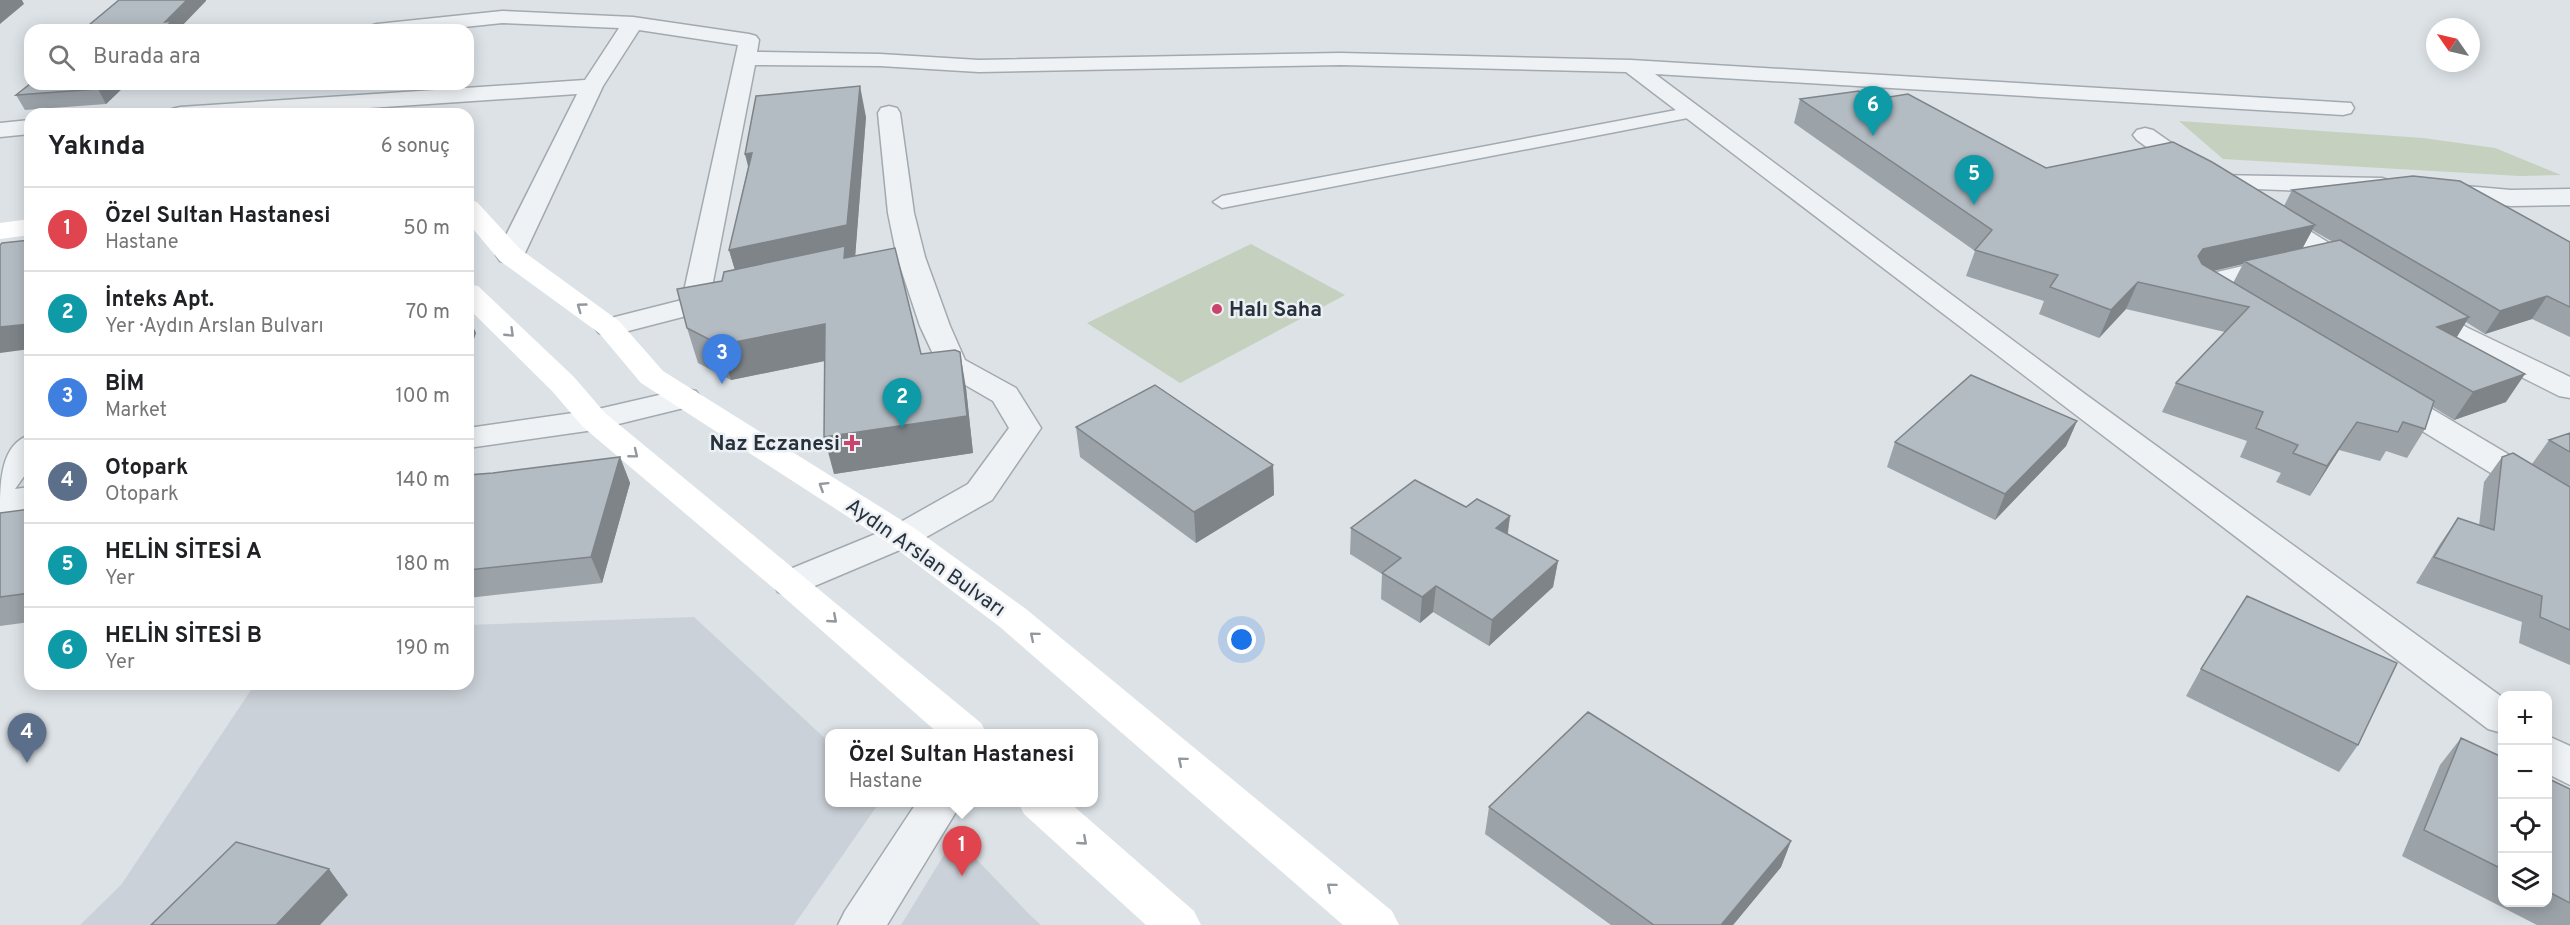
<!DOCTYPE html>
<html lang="tr">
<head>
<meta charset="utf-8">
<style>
  body { margin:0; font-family:Overpass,sans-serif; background:#f2f2f2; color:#202124 }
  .controls { position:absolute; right:18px; bottom:18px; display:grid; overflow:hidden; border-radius:12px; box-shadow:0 3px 15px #0003 }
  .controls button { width:54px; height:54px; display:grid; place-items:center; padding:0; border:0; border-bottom:2px solid #e0e0e0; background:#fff; color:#202124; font:30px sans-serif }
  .compass { position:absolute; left:2426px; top:18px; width:54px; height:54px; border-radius:50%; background:#fff; box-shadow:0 3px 15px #0003; rotate:304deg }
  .you { position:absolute; left:1242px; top:640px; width:21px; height:21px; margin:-15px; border:4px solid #fff; border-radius:50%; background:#1a73e8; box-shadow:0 0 0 9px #1a73e833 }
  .badge { display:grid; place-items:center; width:39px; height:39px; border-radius:50%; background:#ea580c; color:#fff; font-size:20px; font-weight:700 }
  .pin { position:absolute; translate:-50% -50px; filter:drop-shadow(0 2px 3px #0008) }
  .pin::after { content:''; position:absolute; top:32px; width:21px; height:18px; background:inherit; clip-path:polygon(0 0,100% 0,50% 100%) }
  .popup { position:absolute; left:825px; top:729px; width:273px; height:78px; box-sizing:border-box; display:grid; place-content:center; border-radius:12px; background:#fff; filter:drop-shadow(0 2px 4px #0005); font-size:20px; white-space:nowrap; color:#757577 }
  .popup b { font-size:22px; color:#202124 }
  .popup::after { content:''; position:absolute; left:50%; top:100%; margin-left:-12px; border:12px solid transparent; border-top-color:#fff }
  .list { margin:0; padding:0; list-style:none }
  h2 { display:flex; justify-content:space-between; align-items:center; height:78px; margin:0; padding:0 24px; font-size:26px }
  h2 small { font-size:20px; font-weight:400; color:#757577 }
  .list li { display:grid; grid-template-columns:39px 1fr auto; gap:18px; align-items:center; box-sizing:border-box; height:84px; padding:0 24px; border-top:2px solid #e0e0e0 }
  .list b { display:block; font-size:22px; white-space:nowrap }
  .list p { margin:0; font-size:20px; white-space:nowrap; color:#757577 }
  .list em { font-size:20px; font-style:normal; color:#757577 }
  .icon { flex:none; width:33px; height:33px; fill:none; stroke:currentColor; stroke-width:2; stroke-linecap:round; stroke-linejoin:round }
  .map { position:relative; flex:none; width:2570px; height:925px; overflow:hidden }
  .search { position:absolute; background:#fff; box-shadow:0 3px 15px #0003; left:24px; top:24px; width:450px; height:66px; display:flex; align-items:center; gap:15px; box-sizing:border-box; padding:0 21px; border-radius:18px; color:#757577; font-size:22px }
  .panel { position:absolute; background:#fff; box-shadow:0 3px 15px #0003; left:24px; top:108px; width:450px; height:582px; border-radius:18px }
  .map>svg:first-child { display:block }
  .built { fill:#cbd1d8 }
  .green { fill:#c5d0be }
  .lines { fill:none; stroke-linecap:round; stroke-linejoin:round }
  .lane-casing { stroke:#a2aab0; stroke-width:3 }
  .street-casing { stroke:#a2aab0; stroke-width:3 }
  .lane { fill:#eff2f5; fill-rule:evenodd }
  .street { fill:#eff2f5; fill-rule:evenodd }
  .secondary { fill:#fff; fill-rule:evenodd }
  .wall { fill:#9ba2a8; fill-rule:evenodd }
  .shaded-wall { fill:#7e8488 }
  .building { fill:#b4bcc3; stroke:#7e8488; stroke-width:1.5 }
  .oneway { stroke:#93989e }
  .poi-dot { fill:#ca436b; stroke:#ecf0f4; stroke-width:2 }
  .labels { text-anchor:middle; stroke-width:5; stroke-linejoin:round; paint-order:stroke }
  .poi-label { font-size:21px; font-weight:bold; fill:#27323c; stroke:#ecf0f4; text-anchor:start }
  .street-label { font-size:21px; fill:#27323c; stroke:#ecf0f4 }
</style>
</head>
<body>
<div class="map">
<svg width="2570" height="925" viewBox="0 0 2570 925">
  <rect width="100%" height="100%" fill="#dce2e6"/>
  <path class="built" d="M 694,617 L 830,743 L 830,802 L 879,803 L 794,925 L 80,925 L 121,885 L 255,684 L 468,684 L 468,625 Z
    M 955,837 L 1031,916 L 1041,925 L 901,925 Z"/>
  <path class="green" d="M 2179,121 L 2423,138 L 2495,148 L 2561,175 L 2520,176 L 2223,159 Z
    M 1251,244 L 1345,295 L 1180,383 L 1087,323 Z"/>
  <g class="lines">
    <defs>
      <path id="lane" d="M 1692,107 L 1700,112 L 1698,116 L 1222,208 L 1213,202 L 1222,196 Z"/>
      <path id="street" d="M 502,11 L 633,17 L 749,34 L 756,36 L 759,40 L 757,52 L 880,54 L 979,60 L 1341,53 L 1631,60 L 2351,103 L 2354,108 L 2351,113 L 2343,115 L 1655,74 L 2085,394 L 2502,697 L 2502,733 L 2488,729 L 1626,72 L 1341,65 L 979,72 L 880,66 L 755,65 L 711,292 L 725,294 L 729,300 L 725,306 L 609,336 L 599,333 L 594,327 L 599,321 L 682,300 L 738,45 L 639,30 L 603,86 L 524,255 L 520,261 L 510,263 L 500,261 L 496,255 L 577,94 L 280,114 L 169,114 L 172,109 L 180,107 L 585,80 L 619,28 L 502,23 L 436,30 L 367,30 L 370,26 L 377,24 Z
        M 889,106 L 897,108 L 900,113 L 914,213 L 925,257 L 950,326 L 965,360 L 1016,388 L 1041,428 L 992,500 L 914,544 L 791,596 L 778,592 L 773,583 L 778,574 L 890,528 L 968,484 L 1009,428 L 993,401 L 941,371 L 920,326 L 897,257 L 888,213 L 878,113 L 881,108 Z
        M 30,120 L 30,134 L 0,137 L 0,123 Z
        M 2145,128 L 2153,130 L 2204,166 L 2207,171 L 2204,176 L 2195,178 L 2186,176 L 2137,140 L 2133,135 L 2137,130 Z
        M 2213,175 L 2382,178 L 2391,181 L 2395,186 L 2391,191 L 2382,194 L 2204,187 L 2201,182 L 2204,177 Z
        M 2442,184 L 2511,190 L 2570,189 L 2570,205 L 2511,206 L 2433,197 L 2429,192 L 2433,187 Z
        M 2270,209 L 2279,212 L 2363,264 L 2367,270 L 2363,276 L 2353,278 L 2343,276 L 2261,222 L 2257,217 L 2261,212 Z
        M 2282,257 L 2292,259 L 2296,265 L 2292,271 L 2225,287 L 2230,293 L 2226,299 C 2211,303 2196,297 2187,284 L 2191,278 Z
        M 2420,302 L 2430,305 L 2468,328 L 2570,377 L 2570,398 L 2559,396 L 2448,340 L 2410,317 L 2406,311 L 2410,305 Z
        M 2389,388 L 2400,390 L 2570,491 L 2570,517 L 2558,514 L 2378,404 L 2373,397 L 2378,390 Z
        M 685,389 L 696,391 L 701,398 L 696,405 L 594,430 L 468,448 L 468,428 L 594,410 Z
        M 30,435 L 30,468 L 15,489 L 30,487 L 30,509 L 0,513 C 0,484 0,444 30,435 Z
        M 2548,736 L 2570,746 L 2570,785 L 2548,774 Z
        M 917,802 L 962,802 L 887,925 L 838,925 L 845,911 Z"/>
    </defs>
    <use href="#lane" class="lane-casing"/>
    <use href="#street" class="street-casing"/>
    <use href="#lane" class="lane"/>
    <use href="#street" class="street"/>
    <path class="secondary" d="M 468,199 L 477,202 L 520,249 L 619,321 L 663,371 L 914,528 L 1026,609 L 1392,911 L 1399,925 L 1343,925 L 1000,627 L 890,544 L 641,383 L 599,333 L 500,261 L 468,223 Z
      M 30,219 L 30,235 L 0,239 L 0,223 Z
      M 468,284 L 478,286 L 574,377 L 605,413 L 981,723 L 987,734 L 939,734 L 778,592 L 583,427 L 552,391 L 468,308 Z
      M 1018,802 L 1069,802 L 1194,911 L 1201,925 L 1146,925 L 1024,814 Z"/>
  </g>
  <path class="wall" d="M 127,84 L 106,104 L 25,110 L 16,95 Z
    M 1800,99 L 1870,100 L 2046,168 L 2284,206 L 2292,190 L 2570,242 L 2570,337 L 2532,319 L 2485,334 L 2466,322 L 2456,338 L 2506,402 L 2454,420 L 2433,407 L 2425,429 L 2407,458 L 2386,451 L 2380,461 L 2339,450 L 2310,496 L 2276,482 L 2281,473 L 2240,457 L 2247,441 L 2162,412 L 2176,383 L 2225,332 L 2126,309 L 2099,338 L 2039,314 L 2044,301 L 1966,276 L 1975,251 L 1794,123 ZM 2312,230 L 2333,242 L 2302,249 ZM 2243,264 L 2233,283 L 2213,271 Z
    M 866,117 L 855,256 L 921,354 L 966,388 L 973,453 L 834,474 L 825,361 L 731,380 L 698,363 L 687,328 L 722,281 L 735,270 L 729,250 L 748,167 L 745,154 Z
    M 2077,421 L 2066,446 L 1995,520 L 1887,467 L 1895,442 Z
    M 1076,427 L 1273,465 L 1274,495 L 1196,543 L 1080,457 Z
    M 2570,433 L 2570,665 L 2519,643 L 2522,622 L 2416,583 L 2440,544 L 2458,518 L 2479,526 L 2484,482 L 2502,457 L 2532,464 L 2549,440 Z
    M 620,457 L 630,483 L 602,583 L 468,598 L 468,475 L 493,473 Z
    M 1466,507 L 1510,516 L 1508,534 L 1558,561 L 1553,587 L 1489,646 L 1433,612 L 1420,623 L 1381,599 L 1382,574 L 1350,554 L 1351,528 Z
    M 30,509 L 30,622 L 0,626 L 0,513 Z
    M 2201,669 L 2358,745 L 2339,772 L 2186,696 Z
    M 2461,738 L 2502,757 L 2502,903 L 2547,903 L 2547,778 L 2570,789 L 2570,925 L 2537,925 L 2402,856 L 2440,765 Z
    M 1489,807 L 1791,841 L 1781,867 L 1733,925 L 1611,925 L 1485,834 Z"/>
  <path class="shaded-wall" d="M 0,0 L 22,0 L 24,4 L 0,24 Z
    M 187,0 L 206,0 L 206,1 L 178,30 L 162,30 L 165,22 Z
    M 103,84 L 127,84 L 106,104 L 98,89 Z
    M 860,86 L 866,117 L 855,259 L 739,284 L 729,250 Z
    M 752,153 L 754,186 L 745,154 Z
    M 2315,225 L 2301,251 L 2244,261 L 2243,264 L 2191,276 L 2198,256 L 2203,249 Z
    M 2138,282 L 2126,309 L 2099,338 L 2111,310 Z
    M 2547,296 L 2532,319 L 2485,334 L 2500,311 Z
    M 468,315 L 476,333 L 468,357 Z
    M 2469,317 L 2452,345 L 2437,327 Z
    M 30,324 L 30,349 L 0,353 L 0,327 Z
    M 825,324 L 834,359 L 731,380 L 720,345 Z
    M 960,352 L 966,388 L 973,453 L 834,474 L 824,437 Z
    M 2525,374 L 2506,402 L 2454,420 L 2473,392 Z
    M 2077,421 L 2066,446 L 1995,520 L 2005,494 Z
    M 2357,422 L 2339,450 L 2310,496 L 2327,466 Z
    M 620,457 L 630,483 L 602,583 L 591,557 Z
    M 1273,465 L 1274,495 L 1196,543 L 1194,512 Z
    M 1510,516 L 1506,542 L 1496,528 Z
    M 1558,561 L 1553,587 L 1489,646 L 1492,620 Z
    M 1436,586 L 1433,612 L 1420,623 L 1422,597 Z
    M 1791,841 L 1781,867 L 1733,925 L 1721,925 Z
    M 329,869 L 348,895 L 320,925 L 276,925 Z"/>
  <path class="building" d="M 119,0 L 187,0 L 165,22 L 172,21 L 162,30 L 83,30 Z
    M 30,84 L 103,84 L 98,89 L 16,95 Z
    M 860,86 L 847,225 L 729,250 L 752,153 L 745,154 L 756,96 Z
    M 1859,91 L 1870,100 L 1908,94 L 2046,168 L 2173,142 L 2212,162 L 2315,225 L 2203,249 L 2198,256 L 2202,264 L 2434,401 L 2425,429 L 2403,422 L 2398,432 L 2357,422 L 2327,466 L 2293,453 L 2298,445 L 2256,428 L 2263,412 L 2176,383 L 2249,307 L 2138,282 L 2111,310 L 2050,287 L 2058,275 L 1975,250 L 1992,230 L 1800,99 Z
    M 2413,176 L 2460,181 L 2570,242 L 2570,307 L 2547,296 L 2500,311 L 2292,190 Z
    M 30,240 L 30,324 L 0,327 L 0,245 L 2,243 Z
    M 2340,240 L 2469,317 L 2437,327 L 2525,374 L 2473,392 L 2244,261 Z
    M 845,246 L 844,258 L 895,248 L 921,354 L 955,350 L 960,352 L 967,416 L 824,437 L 825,324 L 720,345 L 687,328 L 677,289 L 722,281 L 724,272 Z
    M 1971,375 L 2077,421 L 2005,494 L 1895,442 Z
    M 1155,385 L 1273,465 L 1194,512 L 1076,427 Z
    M 2570,433 L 2570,452 L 2549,440 Z
    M 2513,453 L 2570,487 L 2570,630 L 2540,617 L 2542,596 L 2434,557 L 2458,518 L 2494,530 L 2502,457 Z
    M 620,457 L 591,557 L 468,570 L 468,475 L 493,473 Z
    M 1415,480 L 1466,507 L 1477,499 L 1510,516 L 1496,528 L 1558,561 L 1492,620 L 1436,586 L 1422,597 L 1382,573 L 1401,558 L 1351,528 Z
    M 30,509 L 30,593 L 0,597 L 0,513 Z
    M 2247,596 L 2397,663 L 2358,745 L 2201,669 Z
    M 1588,712 L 1791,841 L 1721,925 L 1654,925 L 1489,807 Z
    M 2461,738 L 2502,757 L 2502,869 L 2424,830 Z
    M 2547,778 L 2570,789 L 2570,903 L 2547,891 Z
    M 236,842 L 329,869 L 276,925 L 151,925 Z"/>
  <defs><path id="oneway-chevron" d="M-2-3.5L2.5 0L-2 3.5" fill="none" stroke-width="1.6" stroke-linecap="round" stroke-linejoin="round" transform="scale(1.5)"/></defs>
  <g class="oneway">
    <use href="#oneway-chevron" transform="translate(581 307) rotate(-144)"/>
    <use href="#oneway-chevron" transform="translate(510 333) rotate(44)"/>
    <use href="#oneway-chevron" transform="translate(634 454) rotate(39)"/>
    <use href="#oneway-chevron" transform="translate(823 486) rotate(-148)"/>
    <use href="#oneway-chevron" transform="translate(833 619) rotate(41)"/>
    <use href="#oneway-chevron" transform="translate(1034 636) rotate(-140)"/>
    <use href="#oneway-chevron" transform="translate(1182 761) rotate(-140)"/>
    <use href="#oneway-chevron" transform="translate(1083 841) rotate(41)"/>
    <use href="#oneway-chevron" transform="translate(1331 887) rotate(-140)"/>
  </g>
  <g class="poi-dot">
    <circle cx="1217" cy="309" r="6"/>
    <path d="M849 434h6v6h6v6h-6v6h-6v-6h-6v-6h6z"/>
  </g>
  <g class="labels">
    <g class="poi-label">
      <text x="1229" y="316">Halı Saha</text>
      <text x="840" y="450" text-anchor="end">Naz Eczanesi</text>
    </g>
    <g class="street-label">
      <text transform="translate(926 557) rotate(35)" y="7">Aydın Arslan Bulvarı</text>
    </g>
  </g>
</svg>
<div class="controls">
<button>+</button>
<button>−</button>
<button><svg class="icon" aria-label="locate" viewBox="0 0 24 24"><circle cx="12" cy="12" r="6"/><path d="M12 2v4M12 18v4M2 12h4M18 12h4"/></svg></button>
<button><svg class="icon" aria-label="layers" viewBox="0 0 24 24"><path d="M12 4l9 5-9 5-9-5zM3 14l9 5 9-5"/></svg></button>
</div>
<svg class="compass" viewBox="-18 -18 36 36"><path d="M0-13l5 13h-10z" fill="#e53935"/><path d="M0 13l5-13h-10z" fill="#757577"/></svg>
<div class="you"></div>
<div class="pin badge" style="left:962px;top:876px;background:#e0444e">1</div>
<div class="popup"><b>Özel Sultan Hastanesi</b>Hastane</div>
<div class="pin badge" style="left:902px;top:428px;background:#0f9aa8">2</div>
<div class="pin badge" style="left:722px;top:384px;background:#3f7fe0">3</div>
<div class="pin badge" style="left:27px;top:763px;background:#5c6f8a">4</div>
<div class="pin badge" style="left:1974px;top:205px;background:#0f9aa8">5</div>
<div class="pin badge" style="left:1873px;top:136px;background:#0f9aa8">6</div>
<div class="search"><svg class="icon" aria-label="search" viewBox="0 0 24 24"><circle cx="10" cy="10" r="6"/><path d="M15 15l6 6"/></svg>Burada ara</div>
<section class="panel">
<h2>Yakında<small>6 sonuç</small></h2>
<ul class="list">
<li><span class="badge" style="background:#e0444e">1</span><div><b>Özel Sultan Hastanesi</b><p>Hastane</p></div><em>50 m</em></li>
<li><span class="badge" style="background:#0f9aa8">2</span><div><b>İnteks Apt.</b><p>Yer · Aydın Arslan Bulvarı</p></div><em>70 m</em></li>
<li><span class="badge" style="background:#3f7fe0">3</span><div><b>BİM</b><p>Market</p></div><em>100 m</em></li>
<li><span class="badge" style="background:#5c6f8a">4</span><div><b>Otopark</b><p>Otopark</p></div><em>140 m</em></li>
<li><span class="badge" style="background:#0f9aa8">5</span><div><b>HELİN SİTESİ A</b><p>Yer</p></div><em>180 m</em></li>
<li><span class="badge" style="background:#0f9aa8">6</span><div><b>HELİN SİTESİ B</b><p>Yer</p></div><em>190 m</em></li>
</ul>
</section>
</div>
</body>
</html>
